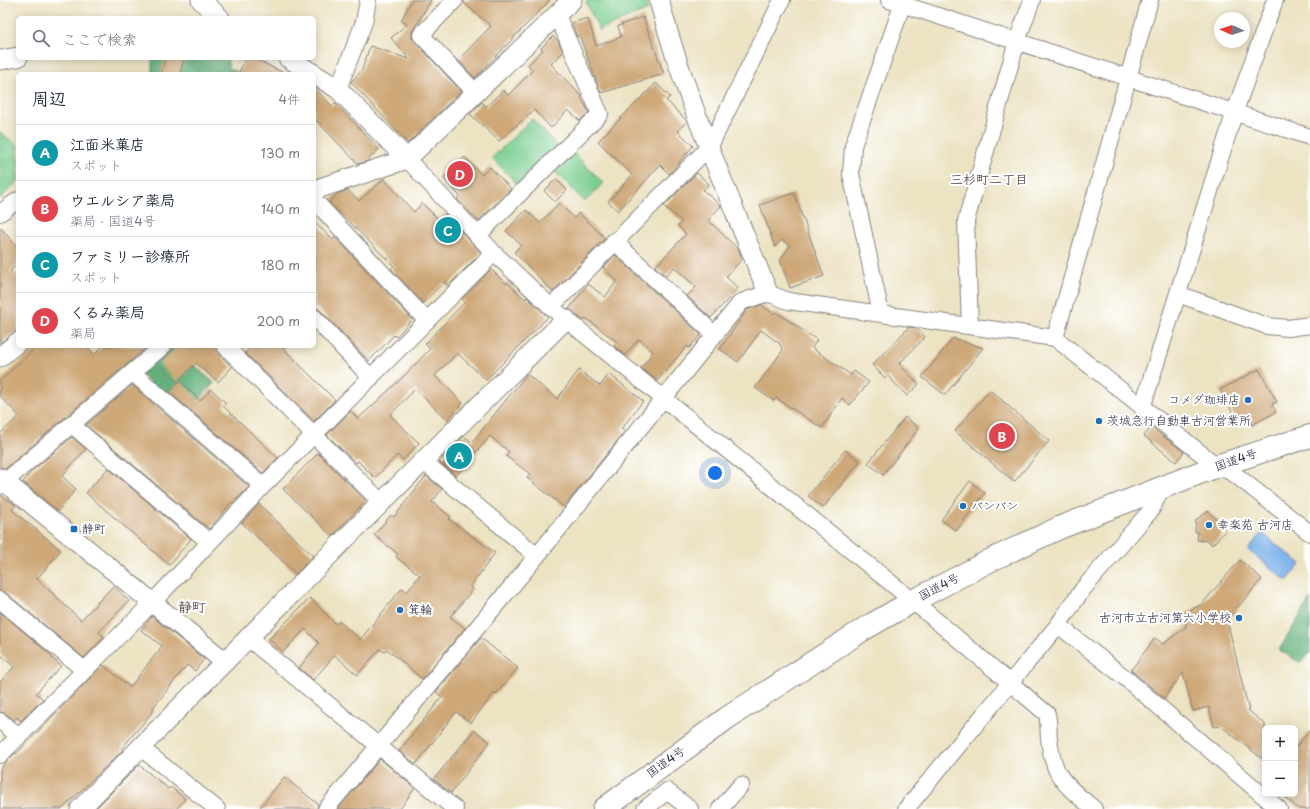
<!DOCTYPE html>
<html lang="ja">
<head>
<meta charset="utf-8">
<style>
  body { margin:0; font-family:"Playpen Sans","Klee One",sans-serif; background:#f2f2f3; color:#1f2937 }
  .controls { position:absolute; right:12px; bottom:12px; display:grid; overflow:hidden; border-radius:6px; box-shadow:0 2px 10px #0003 }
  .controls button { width:36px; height:36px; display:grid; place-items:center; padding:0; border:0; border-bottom:1px solid #e0e1e3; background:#fff; color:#1f2937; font:20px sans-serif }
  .compass { position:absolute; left:1214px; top:12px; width:36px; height:36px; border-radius:50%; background:#fff; box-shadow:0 2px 10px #0003; rotate:273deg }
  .you { position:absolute; left:715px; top:473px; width:14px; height:14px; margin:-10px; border:3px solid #fff; border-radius:50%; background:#1a73e8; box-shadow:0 0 0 6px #1a73e833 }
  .badge { display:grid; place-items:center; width:26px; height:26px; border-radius:50%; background:#1f6fb2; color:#fff; font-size:13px; font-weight:700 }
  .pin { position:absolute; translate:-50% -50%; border:2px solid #fff; box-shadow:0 1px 4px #0006 }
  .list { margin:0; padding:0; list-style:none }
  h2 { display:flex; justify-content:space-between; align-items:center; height:52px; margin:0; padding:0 16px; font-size:17px }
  h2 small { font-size:13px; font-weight:400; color:#747a83 }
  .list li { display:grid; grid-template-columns:26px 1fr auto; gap:12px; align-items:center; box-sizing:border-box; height:56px; padding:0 16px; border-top:1px solid #e0e1e3 }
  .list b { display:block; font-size:15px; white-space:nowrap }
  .list p { margin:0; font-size:13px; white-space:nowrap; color:#747a83 }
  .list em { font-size:13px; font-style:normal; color:#747a83 }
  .icon { flex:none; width:22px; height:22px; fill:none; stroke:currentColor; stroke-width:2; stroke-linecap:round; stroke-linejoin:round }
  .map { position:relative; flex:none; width:1310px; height:809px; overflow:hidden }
  .search { position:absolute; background:#fff; box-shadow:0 2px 10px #0003; left:16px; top:16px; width:300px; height:44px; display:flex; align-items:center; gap:10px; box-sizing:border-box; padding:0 14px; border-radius:6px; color:#747a83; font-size:15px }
  .panel { position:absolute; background:#fff; box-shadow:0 2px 10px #0003; left:16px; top:72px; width:300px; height:276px; border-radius:6px }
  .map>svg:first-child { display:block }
  .green { fill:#7acd8f; stroke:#4e7865 }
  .forest { fill:#63b07a; stroke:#42695a }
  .water { fill:#7ab1e9; stroke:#4e6a92 }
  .building { fill:#cea878 }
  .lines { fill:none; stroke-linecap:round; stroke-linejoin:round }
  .minor-casing { stroke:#87827f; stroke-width:18 }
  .tertiary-casing { stroke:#87827f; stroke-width:21 }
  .trunk-casing { stroke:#87827f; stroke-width:24 }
  .minor { stroke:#fff; stroke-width:16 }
  .tertiary { stroke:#fff; stroke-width:19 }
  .trunk { stroke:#fff; stroke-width:22 }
  .poi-dot { fill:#1f6fb2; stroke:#fff; stroke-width:1.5 }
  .labels { text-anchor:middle; stroke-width:4; stroke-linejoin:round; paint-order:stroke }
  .poi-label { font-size:12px; fill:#22223b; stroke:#fff; text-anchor:start }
  .street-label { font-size:12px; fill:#22223b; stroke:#fff }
  .neighbourhood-label { font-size:13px; font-weight:bold; fill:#5e5150; stroke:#fff }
  .quarter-label { font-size:14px; font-weight:bold; fill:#5e5150; stroke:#fff }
</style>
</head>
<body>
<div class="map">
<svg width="1310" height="809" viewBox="0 0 1310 809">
  <rect width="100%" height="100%" fill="#fff"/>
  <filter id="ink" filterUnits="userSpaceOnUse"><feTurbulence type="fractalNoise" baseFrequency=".025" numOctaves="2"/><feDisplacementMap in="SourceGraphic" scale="8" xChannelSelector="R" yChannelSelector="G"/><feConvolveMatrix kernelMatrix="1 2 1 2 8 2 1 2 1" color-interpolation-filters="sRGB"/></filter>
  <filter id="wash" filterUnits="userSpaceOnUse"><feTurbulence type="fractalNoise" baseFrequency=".012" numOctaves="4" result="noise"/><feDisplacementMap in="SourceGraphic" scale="16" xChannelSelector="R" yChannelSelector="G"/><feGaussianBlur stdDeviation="0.9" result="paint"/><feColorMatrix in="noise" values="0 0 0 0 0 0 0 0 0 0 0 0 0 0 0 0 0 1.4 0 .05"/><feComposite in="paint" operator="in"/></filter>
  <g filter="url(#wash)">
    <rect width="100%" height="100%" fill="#ece3c3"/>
    <path class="green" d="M 588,0 L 647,0 L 648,10 L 599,30 L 586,2 Z
      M 532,119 L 558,147 L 518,185 L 492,158 Z
      M 0,132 L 18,146 L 18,181 L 0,199 Z
      M 573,152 L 603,183 L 585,202 L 554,171 Z"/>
    <path class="forest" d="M 152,58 L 227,58 L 229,68 L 241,74 L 152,74 Z
      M 167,346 L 173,346 L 214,383 L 185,415 L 141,375 Z
      M 1310,599 L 1310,653 L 1301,663 L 1279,650 Z"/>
    <path class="water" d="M 1262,533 L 1301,564 L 1287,581 L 1248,550 Z"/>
    <g id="blocks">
      <path class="building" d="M 412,0 L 431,0 L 412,32 L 412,38 L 461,91 L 408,143 L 351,82 L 362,70 L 370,46 L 409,59 L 391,38 L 407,24 L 401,20 Z
        M 464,0 L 550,0 L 475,78 L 458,60 L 491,26 L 464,3 Z
        M 643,17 L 664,74 L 601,93 L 579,35 L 577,37 L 572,23 L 588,18 L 596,46 L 621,37 L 618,26 Z
        M 553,36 L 558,41 L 563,52 L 551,64 L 582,97 L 581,98 L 589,112 L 580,121 L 568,110 L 551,128 L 534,110 L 499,141 L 470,114 L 482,102 L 486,107 L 503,90 L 508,95 L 533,70 L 528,65 L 543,50 L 541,48 Z
        M 165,58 L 184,58 L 180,74 L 161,74 Z
        M 246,58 L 253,58 L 286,74 L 238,74 Z
        M 656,83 L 670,97 L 666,100 L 687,121 L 678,131 L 693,146 L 669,174 L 660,165 L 618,211 L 608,202 L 632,175 L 598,141 Z
        M 314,87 L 332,106 L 335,103 L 379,149 L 367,161 L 358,164 L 314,118 Z
        M 465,157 L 482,175 L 490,167 L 511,189 L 478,221 L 457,199 L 460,196 L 443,178 Z
        M 697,173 L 709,184 L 703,190 L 721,206 L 708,220 L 739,250 L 742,259 L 726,277 L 738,288 L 711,318 L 687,296 L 696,287 L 674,267 L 666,276 L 655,267 L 686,234 L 678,226 L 682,222 L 664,206 Z
        M 384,179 L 414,212 L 422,203 L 439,220 L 445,214 L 481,253 L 448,286 L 444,282 L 423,303 L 391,269 L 394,266 L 329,202 L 337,194 L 348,190 L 359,201 Z
        M 556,179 L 567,190 L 555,202 L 544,191 Z
        M 794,193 L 824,276 L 790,288 L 780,260 L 790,246 L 782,240 L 775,247 L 760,205 Z
        M 559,203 L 574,218 L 579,213 L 605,238 L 553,292 L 514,252 L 521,245 L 506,231 L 526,210 L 540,223 Z
        M 314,222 L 333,240 L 335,237 L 412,319 L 396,337 L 394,335 L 369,361 L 321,311 L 314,306 Z
        M 0,227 L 18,248 L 18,263 L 10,271 L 18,280 L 18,330 L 0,343 Z
        M 615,255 L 701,335 L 689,348 L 687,346 L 657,381 L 641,368 L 653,352 L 639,339 L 625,355 L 614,346 L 617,342 L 586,318 L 584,321 L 569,309 L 588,284 L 605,297 L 617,281 L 603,268 Z
        M 491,269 L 506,284 L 507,282 L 525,299 L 527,297 L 548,317 L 486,380 L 457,353 L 435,376 L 463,403 L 447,420 L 415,389 L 390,415 L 419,443 L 403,460 L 397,455 L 375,478 L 358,461 L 356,463 L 327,435 L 351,411 L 358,419 L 402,378 L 430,349 L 425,344 L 465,302 L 462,299 Z
        M 761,305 L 774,314 L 776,312 L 817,340 L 812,348 L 851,375 L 854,371 L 869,382 L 850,405 L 842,398 L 822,428 L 776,398 L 774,401 L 755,388 L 783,350 L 779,343 L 761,330 L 738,362 L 720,349 L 747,310 Z
        M 909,327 L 917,328 L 925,337 L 899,364 L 919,384 L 907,396 L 888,376 L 885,378 L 872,365 Z
        M 953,338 L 983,348 L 945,395 L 922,377 Z
        M 37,346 L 86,346 L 94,355 L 103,346 L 148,346 L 5,469 L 0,467 L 0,434 L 19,416 L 0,396 L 0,381 Z
        M 177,346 L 215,346 L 218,353 L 232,367 L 218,382 L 196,363 L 177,382 L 159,364 Z
        M 253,346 L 281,346 L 335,400 L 314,421 L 245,353 Z
        M 1259,369 L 1277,402 L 1272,404 L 1276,412 L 1252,425 L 1250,420 L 1240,426 L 1220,390 Z
        M 579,370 L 600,386 L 609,374 L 643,401 L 621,429 L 625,431 L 564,507 L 527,478 L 530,474 L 506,456 L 509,452 L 490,436 L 456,476 L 439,462 L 464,436 L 472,442 L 527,374 L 557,399 Z
        M 180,381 L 200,401 L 211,389 L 226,403 L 223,406 L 278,458 L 263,473 L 169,392 Z
        M 132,385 L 249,487 L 233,503 L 232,502 L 209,529 L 86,425 Z
        M 990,390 L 1049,441 L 1014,482 L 955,431 Z
        M 905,417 L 919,428 L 883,475 L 868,463 Z
        M 1151,427 L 1184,452 L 1176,462 L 1144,436 Z
        M 72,437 L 86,449 L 62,476 L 76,489 L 58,511 L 23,482 L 34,469 Z
        M 845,450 L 860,461 L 823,508 L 808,496 Z
        M 318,453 L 366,501 L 332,536 L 283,489 Z
        M 108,468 L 191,539 L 169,565 L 86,493 Z
        M 426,476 L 442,489 L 432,502 L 451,517 L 449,519 L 495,553 L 470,587 L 473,589 L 450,617 L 465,628 L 422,679 L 387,649 L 384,652 L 380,649 L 357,675 L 335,655 L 313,680 L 299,668 L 319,643 L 305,629 L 283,652 L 269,639 L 310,598 L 336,624 L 339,621 L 360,640 L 402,588 L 407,592 L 420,575 L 396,557 L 398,554 L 374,535 L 391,515 L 394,517 Z
        M 970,481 L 985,493 L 956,531 L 941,520 Z
        M 0,495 L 16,505 L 12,510 L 61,550 L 37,579 L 81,620 L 113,586 L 129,601 L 99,632 L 104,637 L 84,658 L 6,593 L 0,591 Z
        M 259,504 L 313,556 L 296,574 L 242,523 Z
        M 1208,511 L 1227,529 L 1212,545 L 1209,541 L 1197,540 L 1198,532 L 1195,532 L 1196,520 Z
        M 1240,560 L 1262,579 L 1227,620 L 1249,711 L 1265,724 L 1265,761 L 1221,726 L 1214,727 L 1209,707 L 1193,711 L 1183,673 L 1164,698 L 1131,670 L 1155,638 L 1163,644 L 1186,627 L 1185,613 L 1202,604 Z
        M 0,612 L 52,656 L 51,657 L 61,666 L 36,693 L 43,699 L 21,721 L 17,717 L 14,720 L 6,714 L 0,712 L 0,682 L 14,667 L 0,654 Z
        M 152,616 L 204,659 L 195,671 L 187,665 L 152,709 L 154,710 L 122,748 L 122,751 L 62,809 L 0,809 L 0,770 L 7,761 L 15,753 L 16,754 L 103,665 L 130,687 L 162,646 L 141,630 Z
        M 481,638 L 518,668 L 495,695 L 494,693 L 471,723 L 456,712 L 416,764 L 399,751 L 442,697 L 436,692 Z
        M 474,730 L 490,742 L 451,793 L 434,779 Z
        M 1310,730 L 1310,809 L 1299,809 L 1281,794 L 1295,794 L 1295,748 Z
        M 380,759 L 415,788 L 400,809 L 338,809 Z
        M 139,765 L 169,789 L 171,787 L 185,799 L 176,809 L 95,809 Z
        M 284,777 L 318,804 L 317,809 L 259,809 Z"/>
    </g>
  </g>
  <g filter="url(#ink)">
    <use href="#blocks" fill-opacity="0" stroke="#87827f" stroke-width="1"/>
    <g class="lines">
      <defs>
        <path id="minor" d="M 455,0 L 421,35 L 476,93
          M 889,0 L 1310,137
          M 338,89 L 364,22 L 368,0
          M 407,159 L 494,253 L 551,307 L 913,601 L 1047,714 C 1049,722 1048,730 1049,738 C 1053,779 1066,785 1094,809
          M 314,200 L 427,321
          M 0,213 L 18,200
          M 477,236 L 600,114 L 557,15
          M 614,241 L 714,334
          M 1178,294 L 1267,326 L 1288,328 L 1310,325
          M 551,307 L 710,146 L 782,0
          M 881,314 L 851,174 L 853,146 L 904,0
          M 314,317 L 371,378
          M 970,325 L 966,221 L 1017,41 L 1032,0
          M 1055,338 L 1150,0
          M 225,346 L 381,502
          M 133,373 L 263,486
          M 1142,408 L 1235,111 L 1275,0
          M 72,425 L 209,542
          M 423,461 L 537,556
          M 0,486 L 163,346
          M 0,600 L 84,670
          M 1058,625 L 1123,676 L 1279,809
          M 248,638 L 455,809
          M 0,721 L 19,736
          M 141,748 L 217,809
          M 0,755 L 152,603 L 263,486 L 494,253
          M 326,809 L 537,556 L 741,302 L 768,293 L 788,301 L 1055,338 L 1217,466 L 1233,473 L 1310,533
          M 645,809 L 667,791 L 690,809
          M 720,809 L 741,785
          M 906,809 L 1058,625 L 1083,589 L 1151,510 L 1157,498 L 1158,488"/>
        <path id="tertiary" d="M 201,0 L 220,18
          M 659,0 C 685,99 730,197 768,293
          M 288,58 L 338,89 L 407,159
          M 0,60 L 18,57
          M 314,190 L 407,159 L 572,0
          M 0,357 L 18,342
          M 0,478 L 225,662
          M 80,809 L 353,531 L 566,319"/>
        <path id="trunk" d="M 604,809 L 727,718 L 864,629 L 913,601 L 989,561 L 1059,528 L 1217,466 L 1310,436"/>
      </defs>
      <use href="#minor" class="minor-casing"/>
      <use href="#tertiary" class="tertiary-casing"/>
      <use href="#trunk" class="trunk-casing"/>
      <use href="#minor" class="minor"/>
      <use href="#tertiary" class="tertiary"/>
      <use href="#trunk" class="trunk"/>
    </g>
  </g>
  <g class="poi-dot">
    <circle cx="1248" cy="400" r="4"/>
    <circle cx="1099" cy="421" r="4"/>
    <circle cx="963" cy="506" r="4"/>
    <circle cx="1209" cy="525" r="4"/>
    <rect x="70" y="525" width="8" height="8" rx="2"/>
    <circle cx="400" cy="610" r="4"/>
    <circle cx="1239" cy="618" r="4"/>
  </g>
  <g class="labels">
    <g class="poi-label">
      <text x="1240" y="404" text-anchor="end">コメダ珈琲店</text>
      <text x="1107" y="425">茨城急行自動車古河営業所</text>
      <text x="971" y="510">バンバン</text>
      <text x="1217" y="529">幸楽苑 古河店</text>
      <text x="82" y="533">静町</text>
      <text x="408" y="614">箕輪</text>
      <text x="1231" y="622" text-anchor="end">古河市立古河第六小学校</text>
    </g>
    <g class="street-label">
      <text transform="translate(1236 460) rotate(-19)" y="4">国道4号</text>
      <text transform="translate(939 587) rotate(-28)" y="4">国道4号</text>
      <text transform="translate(666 762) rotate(-36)" y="4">国道4号</text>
    </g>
    <g class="neighbourhood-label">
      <text x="989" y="184">三杉町二丁目</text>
    </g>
    <g class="quarter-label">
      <text x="192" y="612">静町</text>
    </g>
  </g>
</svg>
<div class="controls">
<button>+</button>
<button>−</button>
</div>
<svg class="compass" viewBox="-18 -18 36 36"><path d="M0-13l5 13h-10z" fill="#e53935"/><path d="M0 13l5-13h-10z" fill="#747a83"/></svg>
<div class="you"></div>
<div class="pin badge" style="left:459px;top:456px;background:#0f9aa8">A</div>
<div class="pin badge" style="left:1002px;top:436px;background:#e0444e">B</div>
<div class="pin badge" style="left:448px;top:230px;background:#0f9aa8">C</div>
<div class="pin badge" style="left:460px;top:174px;background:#e0444e">D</div>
<div class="search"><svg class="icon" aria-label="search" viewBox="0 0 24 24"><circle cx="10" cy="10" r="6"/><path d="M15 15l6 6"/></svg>ここで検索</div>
<section class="panel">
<h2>周辺<small>4件</small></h2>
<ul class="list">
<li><span class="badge" style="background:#0f9aa8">A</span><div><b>江面米菓店</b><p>スポット</p></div><em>130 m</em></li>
<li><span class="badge" style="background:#e0444e">B</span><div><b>ウエルシア薬局</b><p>薬局 · 国道4号</p></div><em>140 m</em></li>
<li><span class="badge" style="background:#0f9aa8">C</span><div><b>ファミリー診療所</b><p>スポット</p></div><em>180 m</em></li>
<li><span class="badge" style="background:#e0444e">D</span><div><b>くるみ薬局</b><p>薬局</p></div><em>200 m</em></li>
</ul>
</section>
</div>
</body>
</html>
